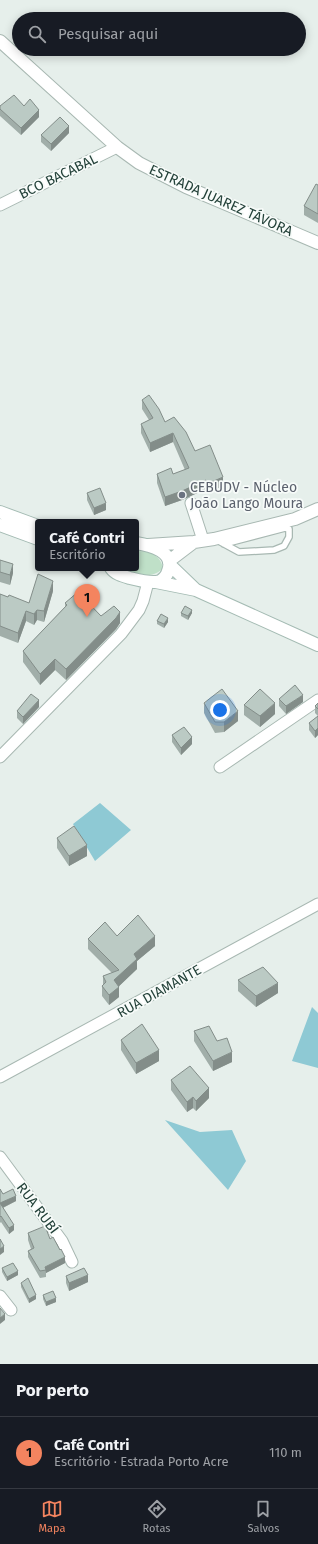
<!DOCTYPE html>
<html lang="pt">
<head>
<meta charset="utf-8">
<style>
  body { margin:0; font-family:"Fira Sans",sans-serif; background:#20242c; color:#f1f3f6 }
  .you { position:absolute; left:220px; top:710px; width:14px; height:14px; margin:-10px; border:3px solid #fff; border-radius:50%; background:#1a73e8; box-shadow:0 0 0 6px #1a73e833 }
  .badge { display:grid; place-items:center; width:26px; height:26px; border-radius:50%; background:#f4845f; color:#111; font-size:13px; font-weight:700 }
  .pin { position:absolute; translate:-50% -33px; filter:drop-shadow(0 1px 2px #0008) }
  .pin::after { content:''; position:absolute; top:21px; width:14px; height:12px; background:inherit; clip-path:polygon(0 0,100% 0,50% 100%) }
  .popup { position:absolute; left:35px; top:519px; width:104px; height:52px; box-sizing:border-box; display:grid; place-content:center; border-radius:4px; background:#171b24; filter:drop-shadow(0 1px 3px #0005); font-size:13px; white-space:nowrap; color:#9ea1a6 }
  .popup b { font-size:15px; color:#f1f3f6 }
  .popup::after { content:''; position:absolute; left:50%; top:100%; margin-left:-8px; border:8px solid transparent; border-top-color:#171b24 }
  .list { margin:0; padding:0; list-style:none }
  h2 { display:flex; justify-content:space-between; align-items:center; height:52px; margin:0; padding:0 16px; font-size:17px }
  h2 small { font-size:13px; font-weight:400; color:#9ea1a6 }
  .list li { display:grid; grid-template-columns:26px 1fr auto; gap:12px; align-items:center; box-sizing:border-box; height:72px; padding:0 16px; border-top:1px solid #363941 }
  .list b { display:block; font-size:15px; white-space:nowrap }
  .list p { margin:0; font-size:13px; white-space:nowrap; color:#9ea1a6 }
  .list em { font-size:13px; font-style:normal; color:#9ea1a6 }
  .icon { flex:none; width:22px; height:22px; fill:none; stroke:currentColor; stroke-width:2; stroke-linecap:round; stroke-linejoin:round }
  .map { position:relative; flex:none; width:318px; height:1364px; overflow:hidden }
  .search { position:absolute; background:#171b24; box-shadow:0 2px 10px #0003; left:12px; right:12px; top:12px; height:44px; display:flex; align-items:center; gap:10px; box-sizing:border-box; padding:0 14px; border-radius:22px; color:#9ea1a6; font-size:15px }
  .sheet { height:124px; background:#171b24 }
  nav { display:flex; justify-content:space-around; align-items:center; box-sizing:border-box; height:56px; border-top:1px solid #363941; background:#171b24; font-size:11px; color:#9ea1a6 }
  nav a { display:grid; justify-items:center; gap:2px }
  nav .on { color:#f4845f }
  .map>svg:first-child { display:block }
  .green { fill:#bfe0c8 }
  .water { fill:#8ec9d4 }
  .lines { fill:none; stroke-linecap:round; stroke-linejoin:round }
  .service-casing { stroke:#a8b8b2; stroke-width:8 }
  .minor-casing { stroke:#a8b8b2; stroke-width:13 }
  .tertiary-casing { stroke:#a8b8b2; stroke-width:14 }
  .secondary-casing { stroke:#a4bbb3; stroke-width:14 }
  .service { stroke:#fff; stroke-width:5.5 }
  .minor { stroke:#fff; stroke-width:11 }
  .tertiary { stroke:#fff; stroke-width:12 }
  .secondary { stroke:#fff; stroke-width:12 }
  .wall { fill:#a1aea9 }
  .shaded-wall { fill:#838d89 }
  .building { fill:#bbcac4; stroke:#838d89 }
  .worship-dot { fill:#6b7280; stroke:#f7fbf9; stroke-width:1.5 }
  .labels { text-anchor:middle; stroke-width:3.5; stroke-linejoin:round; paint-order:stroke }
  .street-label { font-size:14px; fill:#24423a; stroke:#f7fbf9 }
  .worship-label { font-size:14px; fill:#5b616d; stroke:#f7fbf9; text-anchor:start }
</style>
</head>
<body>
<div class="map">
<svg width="318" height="1364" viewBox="0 0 318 1364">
  <rect width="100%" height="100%" fill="#e6efeb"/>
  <path class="green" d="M 136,551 C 149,551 160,554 163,568 C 153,579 134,577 123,568 L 136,568 Z"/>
  <path class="water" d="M 100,803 L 131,830 L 95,861 L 73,824 Z
    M 312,1007 L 318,1013 L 318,1068 L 292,1061 Z
    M 165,1120 L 200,1132 L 232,1130 L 246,1161 L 228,1190 Z"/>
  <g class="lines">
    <defs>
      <path id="service" d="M 217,540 L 239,552 L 274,550 L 284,546 L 289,537 L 289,529 L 285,528 L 224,544"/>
      <path id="minor" d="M 0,205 L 117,147
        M 191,503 L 203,540
        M 0,757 L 121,634 L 139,610 L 143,601 L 148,582
        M 220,767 L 318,700
        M 0,1077 L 318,904
        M 0,1157 L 62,1241 L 72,1262
        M 0,1296 L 11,1310"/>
      <path id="tertiary" d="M 0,41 L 117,147 L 139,163 L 186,187 L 318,243
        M 148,545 L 194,542 L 214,539 L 295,519 L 318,509
        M 169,561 L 194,542"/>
      <path id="secondary" d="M 0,512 L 38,526
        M 0,525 L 38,539
        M 170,565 L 196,590
        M 111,568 C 115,574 123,576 130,578 C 138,580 152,584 160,581 C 164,579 167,575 168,571 C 176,552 150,545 136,543
        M 156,582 L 196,590 L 318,645"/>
    </defs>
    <use href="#service" class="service-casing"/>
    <use href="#minor" class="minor-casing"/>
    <use href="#tertiary" class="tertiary-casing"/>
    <use href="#secondary" class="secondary-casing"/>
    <use href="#service" class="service"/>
    <use href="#minor" class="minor"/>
    <use href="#tertiary" class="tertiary"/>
    <use href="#secondary" class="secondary"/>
  </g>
  <path class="wall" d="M 0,106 L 24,106 L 39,117 L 21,135 L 0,116 Z
    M 69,133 L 51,151 L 41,142 L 41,135 Z
    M 318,185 L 318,223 L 304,215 L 304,206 Z
    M 142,400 L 195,451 L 223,486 L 207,493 L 206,489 L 182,500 L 165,506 L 157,483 L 157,474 L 173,474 L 185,470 L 173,442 L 150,452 L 141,433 L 141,424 L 149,420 L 142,409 Z
    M 87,493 L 106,510 L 94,515 L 87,500 Z
    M 0,560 L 13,573 L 10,585 L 0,582 Z
    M 53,591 L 44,622 L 37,620 L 34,625 L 26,621 L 18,643 L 0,636 L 0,594 L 8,597 L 29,603 Z
    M 65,603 L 120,623 L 116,629 L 66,680 L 55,670 L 40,685 L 23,662 L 23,651 L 65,607 Z
    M 181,613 L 192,613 L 188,620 L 181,616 Z
    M 157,621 L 168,622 L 164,628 L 157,624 Z
    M 279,699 L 303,702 L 286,714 L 279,706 Z
    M 204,703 L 238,721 L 224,732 L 215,733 L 204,713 Z
    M 318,703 L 318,735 L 315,738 L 309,730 L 309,723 L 318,716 L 315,713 L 315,706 Z
    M 244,705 L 275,714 L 260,727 L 244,715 Z
    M 39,707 L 23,724 L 17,718 L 17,711 Z
    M 172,735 L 192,744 L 181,755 L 172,742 Z
    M 57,838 L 87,856 L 69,866 L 57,848 Z
    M 117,936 L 155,946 L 137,961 L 137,969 L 119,986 L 119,997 L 109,1005 L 102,996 L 102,986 L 103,985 L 103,976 L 112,973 L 88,949 L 88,939 Z
    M 238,980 L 278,993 L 256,1007 L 238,991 Z
    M 194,1031 L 217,1041 L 232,1062 L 213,1071 L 194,1041 Z
    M 121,1040 L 159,1061 L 136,1074 L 121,1050 Z
    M 171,1080 L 209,1098 L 196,1111 L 193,1108 L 187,1112 L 171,1090 Z
    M 0,1189 L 3,1194 L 16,1201 L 3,1208 L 14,1230 L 9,1234 L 1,1222 L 0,1223 Z
    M 28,1233 L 50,1239 L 60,1250 L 65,1263 L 46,1273 L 46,1277 L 40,1278 L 28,1257 L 28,1251 L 31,1249 L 28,1240 Z
    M 2,1268 L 18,1275 L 7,1281 L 2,1272 Z
    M 66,1276 L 88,1282 L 69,1291 L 66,1283 Z
    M 21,1283 L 36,1299 L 29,1303 L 21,1287 Z
    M 43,1295 L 56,1302 L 46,1306 L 43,1299 Z"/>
  <path class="shaded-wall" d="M 39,110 L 39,117 L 21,135 L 21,128 Z
    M 69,126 L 69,133 L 51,151 L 51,144 Z
    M 173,433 L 173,442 L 150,452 L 150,443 Z
    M 223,477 L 223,486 L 207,493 L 207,484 Z
    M 206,480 L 206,489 L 182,500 L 165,506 L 165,497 Z
    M 106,503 L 106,510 L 94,515 L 94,508 Z
    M 13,564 L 13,573 L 10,585 L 10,575 Z
    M 53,581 L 53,591 L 44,622 L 44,611 Z
    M 37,610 L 37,620 L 34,625 L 34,614 Z
    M 192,610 L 192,613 L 188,620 L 188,616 Z
    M 26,611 L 26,621 L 18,643 L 18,633 Z
    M 120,612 L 120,623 L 116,629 L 66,680 L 66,669 Z
    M 168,618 L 168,622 L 164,628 L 164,624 Z
    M 55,659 L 55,670 L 40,685 L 40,674 Z
    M 303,695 L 303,702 L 286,714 L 286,706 Z
    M 39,700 L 39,707 L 23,724 L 23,717 Z
    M 275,703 L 275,714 L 260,727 L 260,716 Z
    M 238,711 L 238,721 L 224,732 L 224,722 Z
    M 318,728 L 318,735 L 315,738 L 315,731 Z
    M 192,737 L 192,744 L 181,755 L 181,748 Z
    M 87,845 L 87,856 L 69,866 L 69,856 Z
    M 155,936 L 155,946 L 137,961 L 137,969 L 114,991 L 114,980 L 134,954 Z
    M 278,983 L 278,993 L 256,1007 L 256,996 Z
    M 119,987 L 119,997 L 109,1005 L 109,995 Z
    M 159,1050 L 159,1061 L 136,1074 L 136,1063 Z
    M 232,1052 L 232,1062 L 213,1071 L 213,1061 Z
    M 209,1088 L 209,1098 L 196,1111 L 196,1101 Z
    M 193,1097 L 193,1108 L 187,1112 L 187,1102 Z
    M 16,1196 L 16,1201 L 0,1209 L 0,1203 Z
    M 14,1225 L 14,1230 L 9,1234 L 9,1228 Z
    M 4,1246 L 4,1252 L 0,1255 L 0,1249 Z
    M 65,1257 L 65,1263 L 46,1273 L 45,1267 Z
    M 18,1271 L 18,1275 L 7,1281 L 7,1277 Z
    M 88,1275 L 88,1282 L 69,1291 L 69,1283 Z
    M 36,1295 L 36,1299 L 29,1303 L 29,1299 Z
    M 56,1298 L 56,1302 L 46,1306 L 46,1302 Z
    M 5,1314 L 5,1320 L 0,1324 L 0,1318 Z"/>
  <path class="building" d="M 14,95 L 24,106 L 30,99 L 39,110 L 21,128 L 0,109 L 0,106 Z
    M 60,117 L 69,126 L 51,144 L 41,135 Z
    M 316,184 L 318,185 L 318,214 L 304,206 Z
    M 149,395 L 159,409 L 165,422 L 174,417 L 186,432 L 195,451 L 210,445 L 223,477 L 207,484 L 206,480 L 182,491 L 165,497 L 157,474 L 171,468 L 173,474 L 189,468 L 173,433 L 150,443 L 141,424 L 153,418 L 142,400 Z
    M 100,488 L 106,503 L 94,508 L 87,493 Z
    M 0,560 L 13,564 L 10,575 L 0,572 Z
    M 38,574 L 53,581 L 44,611 L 37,610 L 34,614 L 26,611 L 18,633 L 0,626 L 0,594 L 8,597 L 9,595 L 29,603 Z
    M 78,592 L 101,616 L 114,606 L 120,612 L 116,618 L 66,669 L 55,659 L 40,674 L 23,651 L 67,605 L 65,603 Z
    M 185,606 L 192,610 L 188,616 L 181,613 Z
    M 161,614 L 168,618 L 164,624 L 157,621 Z
    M 295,685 L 303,695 L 286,706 L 279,699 Z
    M 222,689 L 238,711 L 224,722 L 215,722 L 204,703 Z
    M 260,689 L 275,703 L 260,716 L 244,705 Z
    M 31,694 L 39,700 L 23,717 L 17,711 Z
    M 318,703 L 318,709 L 315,706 Z
    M 318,716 L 318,728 L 315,731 L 309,723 Z
    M 184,727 L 192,737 L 181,748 L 172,735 Z
    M 74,826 L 87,845 L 69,856 L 57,838 Z
    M 138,915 L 155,936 L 134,954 L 137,959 L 114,980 L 119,987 L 109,995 L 102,986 L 106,982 L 103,976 L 119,970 L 88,939 L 105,922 L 117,936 Z
    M 263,967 L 278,983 L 256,996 L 238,980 Z
    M 142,1024 L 159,1050 L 136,1063 L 121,1040 Z
    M 209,1026 L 217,1041 L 227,1038 L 232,1052 L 213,1061 L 194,1031 Z
    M 190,1066 L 209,1088 L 196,1101 L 193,1097 L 187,1102 L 171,1080 Z
    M 0,1189 L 3,1194 L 13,1189 L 16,1196 L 0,1203 L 14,1225 L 9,1228 L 1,1216 L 0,1217 Z
    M 45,1226 L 50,1239 L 53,1237 L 60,1250 L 61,1249 L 65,1257 L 45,1267 L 46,1270 L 40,1271 L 28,1251 L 34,1248 L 28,1233 Z
    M 0,1239 L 4,1246 L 0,1249 Z
    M 13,1263 L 18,1271 L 7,1277 L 2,1268 Z
    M 84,1268 L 88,1275 L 69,1283 L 66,1276 Z
    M 28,1278 L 36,1295 L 29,1299 L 21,1283 Z
    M 53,1291 L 56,1298 L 46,1302 L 43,1295 Z
    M 0,1308 L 5,1314 L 0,1318 Z"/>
  <circle class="worship-dot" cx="182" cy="495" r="4"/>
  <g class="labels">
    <g class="street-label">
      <text transform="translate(58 176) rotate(-26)" y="5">BCO BACABAL</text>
      <text transform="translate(221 200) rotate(24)" y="5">ESTRADA JUAREZ TÁVORA</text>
      <text transform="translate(159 991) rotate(-29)" y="5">RUA DIAMANTE</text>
      <text transform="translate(38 1208) rotate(53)" y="5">RUA RUBÍ</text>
    </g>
    <g class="worship-label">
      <text x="190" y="492">CEBUDV - Núcleo<tspan x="190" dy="16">João Lango Moura</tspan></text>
    </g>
  </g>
</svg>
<div class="you"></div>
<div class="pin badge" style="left:87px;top:617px">1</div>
<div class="popup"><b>Café Contri</b>Escritório</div>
<div class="search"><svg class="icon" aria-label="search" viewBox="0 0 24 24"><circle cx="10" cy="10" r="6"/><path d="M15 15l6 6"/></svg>Pesquisar aqui</div>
</div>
<section class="sheet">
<h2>Por perto<small></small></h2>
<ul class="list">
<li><span class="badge">1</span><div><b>Café Contri</b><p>Escritório · Estrada Porto Acre</p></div><em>110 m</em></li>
</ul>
</section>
<nav>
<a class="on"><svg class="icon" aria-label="map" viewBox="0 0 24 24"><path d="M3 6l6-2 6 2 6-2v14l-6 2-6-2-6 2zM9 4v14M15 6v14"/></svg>Mapa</a>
<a><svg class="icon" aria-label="directions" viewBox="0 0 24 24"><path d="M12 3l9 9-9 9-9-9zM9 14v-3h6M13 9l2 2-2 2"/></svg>Rotas</a>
<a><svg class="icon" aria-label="saved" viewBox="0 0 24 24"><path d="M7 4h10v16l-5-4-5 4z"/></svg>Salvos</a>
</nav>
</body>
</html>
